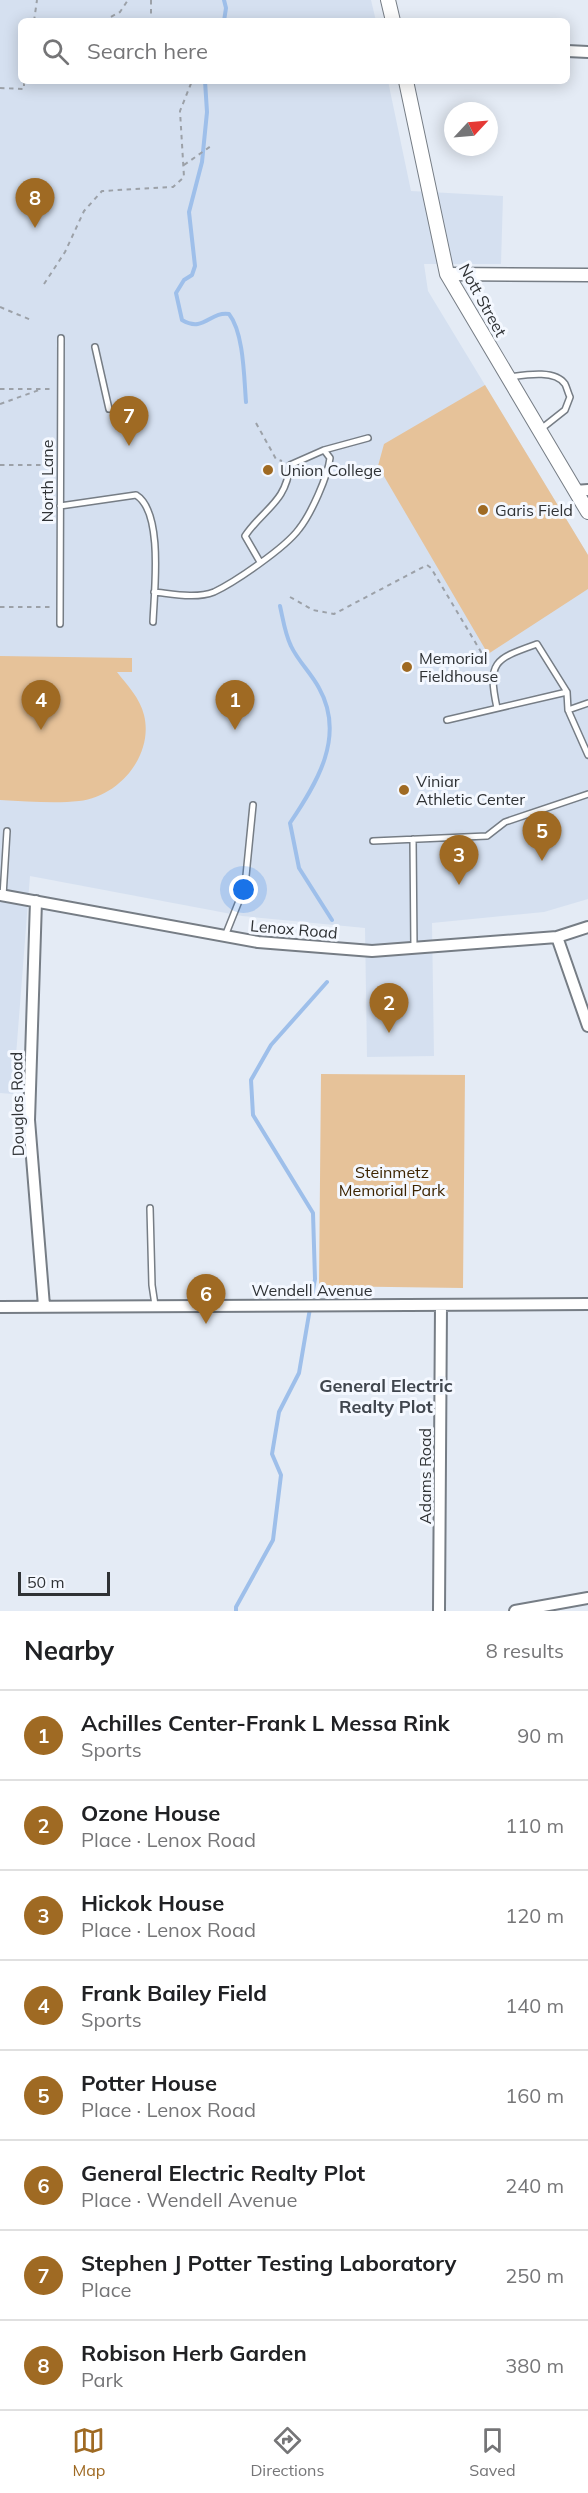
<!DOCTYPE html>
<html lang="en">
<head>
<meta charset="utf-8">
<style>
  body { margin:0; font-family:Mulish,sans-serif; background:#f6f6f6; color:#202124 }
  .compass { position:absolute; left:444px; top:102px; width:54px; height:54px; border-radius:50%; background:#fff; box-shadow:0 3px 15px #0003; rotate:64deg }
  .scale { position:absolute; left:18px; bottom:15px; width:92px; box-sizing:border-box; padding-left:6px; border:3px solid #2f3235; border-top:0; font-size:16px; line-height:21px; white-space:nowrap; color:#2f3235; -webkit-text-stroke:4px #f4f8ff; paint-order:stroke }
  .you { position:absolute; left:244px; top:890px; width:21px; height:21px; margin:-15px; border:4px solid #fff; border-radius:50%; background:#1a73e8; box-shadow:0 0 0 9px #1a73e833 }
  .badge { display:grid; place-items:center; width:39px; height:39px; border-radius:50%; background:#9f6a23; color:#fff; font-size:20px; font-weight:700 }
  .pin { position:absolute; translate:-50% -50px; filter:drop-shadow(0 2px 3px #0008) }
  .pin::after { content:''; position:absolute; top:32px; width:21px; height:18px; background:inherit; clip-path:polygon(0 0,100% 0,50% 100%) }
  .list { margin:0; padding:0; list-style:none }
  h2 { display:flex; justify-content:space-between; align-items:center; height:78px; margin:0; padding:0 24px; font-size:26px }
  h2 small { font-size:20px; font-weight:400; color:#757577 }
  .list li { display:grid; grid-template-columns:39px 1fr auto; gap:18px; align-items:center; box-sizing:border-box; height:90px; padding:0 24px; border-top:2px solid #e0e0e0 }
  .list b { display:block; font-size:22px; white-space:nowrap }
  .list p { margin:0; font-size:20px; white-space:nowrap; color:#757577 }
  .list em { font-size:20px; font-style:normal; color:#757577 }
  .icon { flex:none; width:33px; height:33px; fill:none; stroke:currentColor; stroke-width:2; stroke-linecap:round; stroke-linejoin:round }
  .map { position:relative; flex:none; width:588px; height:1611px; overflow:hidden }
  .search { position:absolute; background:#fff; box-shadow:0 3px 15px #0003; left:18px; right:18px; top:18px; height:66px; display:flex; align-items:center; gap:15px; box-sizing:border-box; padding:0 21px; border-radius:9px; color:#757577; font-size:22px }
  .sheet { height:798px; background:#fff }
  nav { display:flex; justify-content:space-around; align-items:center; box-sizing:border-box; height:84px; border-top:2px solid #e0e0e0; background:#fff; font-size:16px; color:#757577 }
  nav a { display:grid; justify-items:center; gap:3px }
  nav .on { color:#9f6a23 }
  .map>svg:first-child { display:block }
  .built { fill:#d5e0f0 }
  .green { fill:#e6c299 }
  .lines { fill:none; stroke-linecap:round; stroke-linejoin:round }
  .stream { stroke:#9ebfea; stroke-width:4 }
  .service-casing { stroke:#767d85; stroke-width:8 }
  .minor-casing { stroke:#767d85; stroke-width:14 }
  .tertiary-casing { stroke:#767d85; stroke-width:15 }
  .secondary-casing { stroke:#767d85; stroke-width:16 }
  .path { stroke:#9ca1a8; stroke-width:2; stroke-dasharray:4.5 4.5; stroke-linecap:butt }
  .service { stroke:#fff; stroke-width:5 }
  .minor { stroke:#fff; stroke-width:10 }
  .tertiary { stroke:#fff; stroke-width:12 }
  .secondary { stroke:#fff; stroke-width:14 }
  .poi-dot { fill:#9f6a23; stroke:#f4f8ff; stroke-width:2 }
  .labels { text-anchor:middle; stroke-width:6; stroke-linejoin:round; paint-order:stroke }
  .street-label { font-size:16px; fill:#2f3235; stroke:#f4f8ff }
  .poi-label { font-size:16px; fill:#2f3235; stroke:#f4f8ff; text-anchor:start }
  .park-label { font-size:16px; fill:#3d2401; stroke:#f4f8ff }
  .neighbourhood-label { font-size:18px; font-weight:bold; fill:#40464e; stroke:#f4f8ff }
</style>
</head>
<body>
<div class="map">
<svg width="588" height="1611" viewBox="0 0 588 1611">
  <rect width="100%" height="100%" fill="#e4ebf5"/>
  <path class="built" d="M 0,0 L 371,0 L 376,21 L 21,21 L 21,81 L 388,81 L 411,191 L 503,196 L 501,264 L 424,264 L 428,291 L 588,555 L 588,899 L 544,912 L 432,923 L 434,1056 L 367,1057 L 365,928 L 242,916 L 30,876 L 13,1094 L 0,1093 Z"/>
  <path class="green" d="M 485,385 L 588,555 L 588,589 L 488,654 L 378,466 L 384,444 Z
    M 0,656 L 132,658 L 132,672 L 117,672 C 127,685 140,698 144,715 C 154,755 119,797 79,801 C 54,804 26,801 0,800 Z
    M 321,1074 L 465,1075 L 463,1288 L 319,1286 Z"/>
  <g class="lines">
    <path class="stream" d="M 224,0 L 226,8 L 224,21
      M 205,81 L 207,112 L 202,162 L 189,212 L 195,266 L 192,275 L 184,280 L 176,293 L 182,320 C 204,333 210,311 229,314 C 244,333 244,378 246,402
      M 280,606 C 283,619 285,634 291,646 C 298,661 311,673 319,688 C 346,736 317,783 290,823 L 299,868 L 332,920
      M 236,1611 L 236,1607 L 273,1540 L 281,1475 L 272,1454 L 279,1412 L 299,1373 L 315,1279 L 313,1213 L 253,1115 L 251,1080 L 271,1045 L 327,982"/>
    <defs>
      <path id="service" d="M 95,347 L 109,409
        M 509,377 C 524,375 555,369 565,384 C 567,388 568,393 570,397 L 565,410 L 541,429
        M 324,450 L 368,438
        M 60,506 L 136,495 C 164,512 154,593 153,622
        M 154,592 C 173,594 196,599 214,592 C 235,582 285,548 299,529 C 311,514 328,476 330,458 L 324,450 L 290,465 C 286,503 264,508 245,536 L 260,562
        M 60,624 L 61,338
        M 588,703 L 568,710 L 588,755
        M 497,708 C 487,661 495,659 537,644 L 567,692 L 568,710
        M 447,720 L 567,692
        M 413,839 L 414,948
        M 373,841 L 487,836 L 505,822 L 588,794
        M 3,896 L 7,831
        M 225,936 L 245,886 L 253,805
        M 150,1208 L 152,1285 L 155,1305"/>
      <path id="minor" d="M 567,51 L 588,52
        M 575,491 L 588,490
        M 0,895 L 258,942 L 372,951 L 557,937 L 588,927
        M 36,901 L 29,1120 L 44,1306
        M 557,937 L 588,1026
        M 0,1307 L 588,1304
        M 439,1611 L 441,1305
        M 515,1611 L 588,1598"/>
      <path id="tertiary" d="M 447,274 L 588,275"/>
      <path id="secondary" d="M 388,0 L 393,21
        M 406,81 L 447,274 L 588,512"/>
    </defs>
    <use href="#service" class="service-casing"/>
    <use href="#minor" class="minor-casing"/>
    <use href="#tertiary" class="tertiary-casing"/>
    <use href="#secondary" class="secondary-casing"/>
    <path class="path" d="M 151,0 L 151,21
      M 34,21 L 37,0
      M 103,21 L 120,12 L 128,0
      M 0,88 L 24,89 L 24,81
      M 184,165 L 211,146
      M 44,284 L 65,252 L 84,211 L 102,191 L 173,187 L 184,177 L 180,111 L 192,81
      M 0,307 L 31,320
      M 0,389 L 51,389
      M 0,404 L 39,390
      M 256,423 L 276,459 L 282,461
      M 0,465 L 51,465
      M 290,597 L 313,610 L 334,614 L 427,565 L 431,568 L 487,662
      M 0,607 L 51,607"/>
    <use href="#service" class="service"/>
    <use href="#minor" class="minor"/>
    <use href="#tertiary" class="tertiary"/>
    <use href="#secondary" class="secondary"/>
  </g>
  <g class="poi-dot">
    <circle cx="268" cy="470" r="6"/>
    <circle cx="483" cy="510" r="6"/>
    <circle cx="407" cy="667" r="6"/>
    <circle cx="404" cy="790" r="6"/>
  </g>
  <g class="labels">
    <g class="street-label">
      <text transform="translate(483 300) rotate(61)" y="6">Nott Street</text>
      <text transform="translate(47 481) rotate(-90)" y="6">North Lane</text>
      <text transform="translate(294 929) rotate(5)" y="6">Lenox Road</text>
      <text transform="translate(17 1104) rotate(-91)" y="6">Douglas Road</text>
      <text x="312" y="1296">Wendell Avenue</text>
      <text transform="translate(425 1476) rotate(-90)" y="6">Adams Road</text>
    </g>
    <g class="poi-label">
      <text x="280" y="476">Union College</text>
      <text x="495" y="516">Garis Field</text>
      <text x="419" y="664">Memorial<tspan x="419" dy="18">Fieldhouse</tspan></text>
      <text x="416" y="787">Viniar<tspan x="416" dy="18">Athletic Center</tspan></text>
    </g>
    <g class="park-label">
      <text x="392" y="1178">Steinmetz<tspan x="392" dy="18">Memorial Park</tspan></text>
    </g>
    <g class="neighbourhood-label">
      <text x="386" y="1392">General Electric<tspan x="386" dy="21">Realty Plot</tspan></text>
    </g>
  </g>
</svg>
<svg class="compass" viewBox="-18 -18 36 36"><path d="M0-13l5 13h-10z" fill="#e53935"/><path d="M0 13l5-13h-10z" fill="#757577"/></svg>
<div class="scale">50 m</div>
<div class="you"></div>
<div class="pin badge" style="left:235px;top:730px">1</div>
<div class="pin badge" style="left:389px;top:1033px">2</div>
<div class="pin badge" style="left:459px;top:885px">3</div>
<div class="pin badge" style="left:41px;top:730px">4</div>
<div class="pin badge" style="left:542px;top:861px">5</div>
<div class="pin badge" style="left:206px;top:1324px">6</div>
<div class="pin badge" style="left:129px;top:446px">7</div>
<div class="pin badge" style="left:35px;top:228px">8</div>
<div class="search"><svg class="icon" aria-label="search" viewBox="0 0 24 24"><circle cx="10" cy="10" r="6"/><path d="M15 15l6 6"/></svg>Search here</div>
</div>
<section class="sheet">
<h2>Nearby<small>8 results</small></h2>
<ul class="list">
<li><span class="badge">1</span><div><b>Achilles Center-Frank L Messa Rink</b><p>Sports</p></div><em>90 m</em></li>
<li><span class="badge">2</span><div><b>Ozone House</b><p>Place · Lenox Road</p></div><em>110 m</em></li>
<li><span class="badge">3</span><div><b>Hickok House</b><p>Place · Lenox Road</p></div><em>120 m</em></li>
<li><span class="badge">4</span><div><b>Frank Bailey Field</b><p>Sports</p></div><em>140 m</em></li>
<li><span class="badge">5</span><div><b>Potter House</b><p>Place · Lenox Road</p></div><em>160 m</em></li>
<li><span class="badge">6</span><div><b>General Electric Realty Plot</b><p>Place · Wendell Avenue</p></div><em>240 m</em></li>
<li><span class="badge">7</span><div><b>Stephen J Potter Testing Laboratory</b><p>Place</p></div><em>250 m</em></li>
<li><span class="badge">8</span><div><b>Robison Herb Garden</b><p>Park</p></div><em>380 m</em></li>
</ul>
</section>
<nav>
<a class="on"><svg class="icon" aria-label="map" viewBox="0 0 24 24"><path d="M3 6l6-2 6 2 6-2v14l-6 2-6-2-6 2zM9 4v14M15 6v14"/></svg>Map</a>
<a><svg class="icon" aria-label="directions" viewBox="0 0 24 24"><path d="M12 3l9 9-9 9-9-9zM9 14v-3h6M13 9l2 2-2 2"/></svg>Directions</a>
<a><svg class="icon" aria-label="saved" viewBox="0 0 24 24"><path d="M7 4h10v16l-5-4-5 4z"/></svg>Saved</a>
</nav>
</body>
</html>
